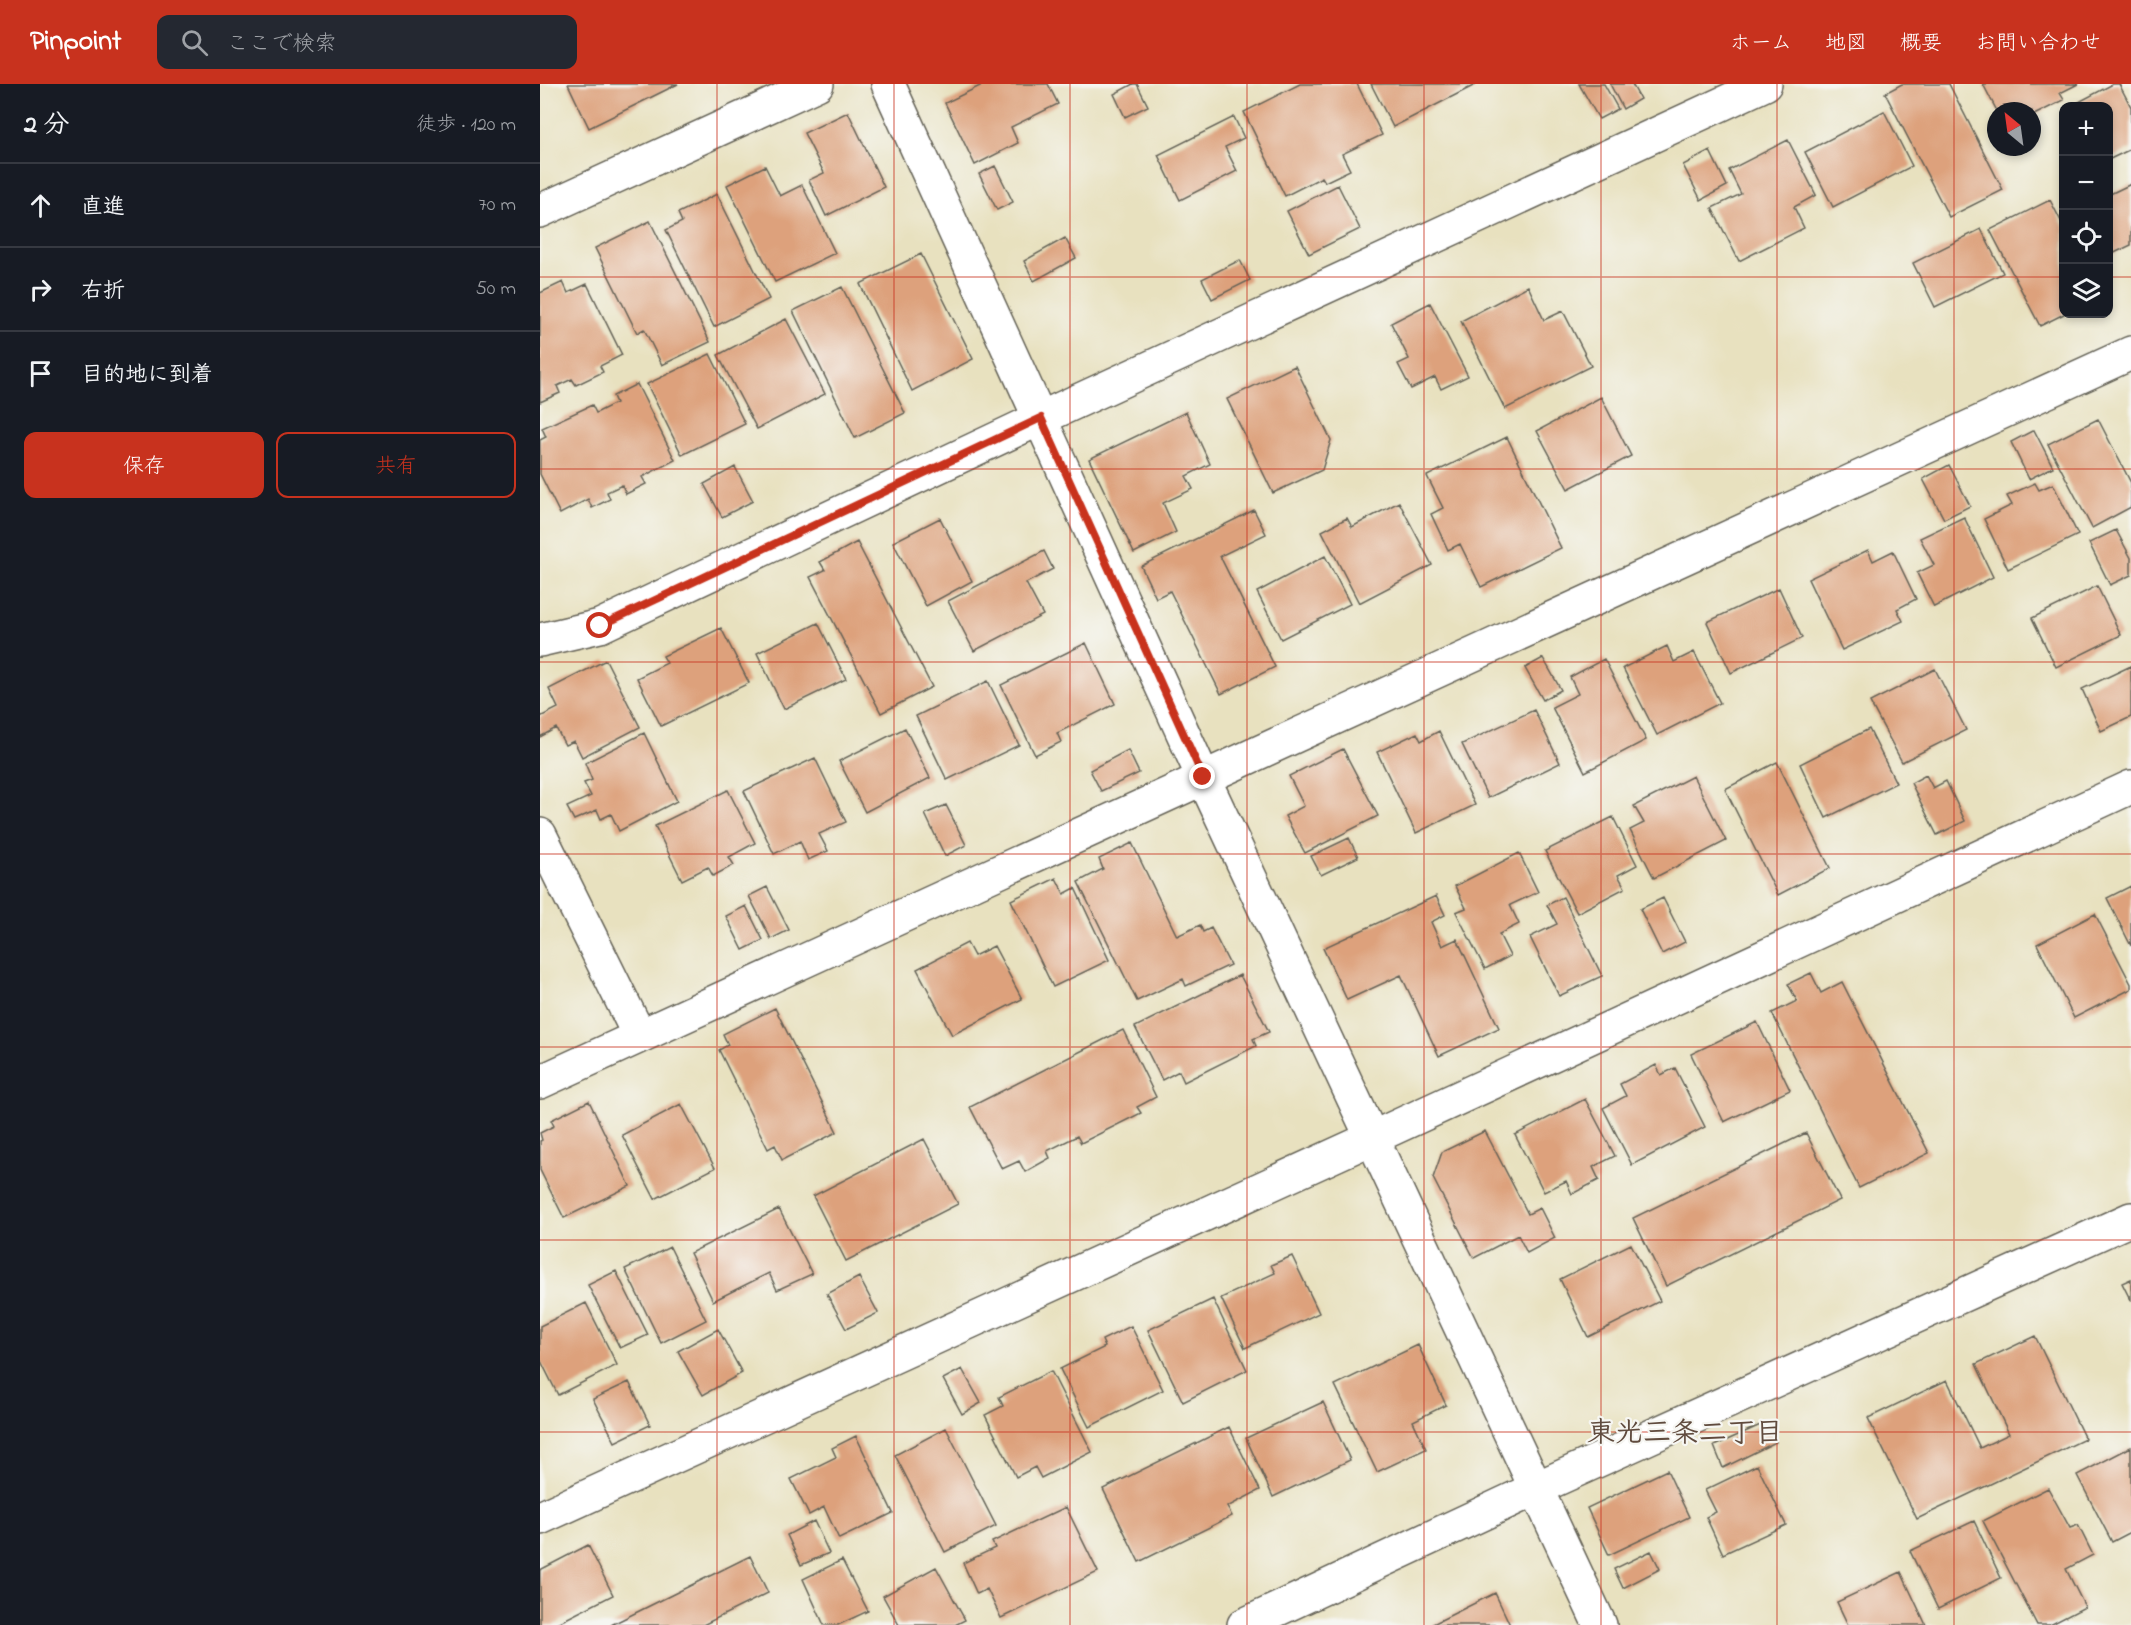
<!DOCTYPE html>
<html lang="ja">
<head>
<meta charset="utf-8">
<style>
  body { margin:0; font-family:"Indie Flower","Klee One",sans-serif; background:#242831; color:#f1f3f6 }
  .controls { position:absolute; right:18px; top:18px; display:grid; overflow:hidden; border-radius:12px; box-shadow:0 3px 9px #0003 }
  .controls button { width:54px; height:54px; display:grid; place-items:center; padding:0; border:0; border-bottom:2px solid #363941; background:#171b24; color:#f1f3f6; font:30px sans-serif }
  .compass { position:absolute; left:1447px; top:18px; width:54px; height:54px; border-radius:50%; background:#171b24; box-shadow:0 3px 9px #0003; rotate:331deg }
  .stop { position:absolute; width:18px; height:18px; margin:-14px; border:4px solid #c8321e; border-radius:50%; background:#fff }
  .stop.end { background:#c8321e; border-color:#fff; box-shadow:0 2px 6px #0008 }
  .list { margin:0; padding:0; list-style:none }
  h2 { display:flex; justify-content:space-between; align-items:center; height:78px; margin:0; padding:0 24px; font-size:26px }
  h2 small { font-size:20px; font-weight:400; color:#9ea1a6 }
  .list li { display:grid; grid-template-columns:39px 1fr auto; gap:18px; align-items:center; box-sizing:border-box; height:84px; padding:0 24px; border-top:2px solid #363941 }
  .list b { display:block; font-size:22px; white-space:nowrap }
  .list em { font-size:20px; font-style:normal; color:#9ea1a6 }
  .actions { display:flex; gap:12px; padding:18px 24px }
  .actions a { flex:1; padding:14px 0; border:2px solid #c8321e; border-radius:12px; text-align:center; font-size:21px; color:#c8321e }
  .actions .main { background:#c8321e; color:#fff }
  .icon { flex:none; width:33px; height:33px; fill:none; stroke:currentColor; stroke-width:2; stroke-linecap:round; stroke-linejoin:round }
  .map { position:relative; flex:none; width:1591px; height:1541px; overflow:hidden }
  header { display:flex; align-items:center; gap:36px; box-sizing:border-box; height:84px; padding:0 30px; background:#c8321e; color:#fff }
  header strong { font-size:28px }
  nav { display:flex; gap:33px; margin-inline-start:auto; font-size:21px }
  .search { width:420px; height:54px; background:#242831; display:flex; align-items:center; gap:15px; box-sizing:border-box; padding:0 21px; border-radius:12px; color:#9ea1a6; font-size:22px }
  main { display:flex }
  aside { flex:1; background:#171b24 }
  .map>svg:first-child { display:block }
  .building { fill:#dda17c }
  .lines { fill:none; stroke-linecap:round; stroke-linejoin:round }
  .minor-casing { stroke:#636155; stroke-width:36 }
  .minor { stroke:#fff; stroke-width:33 }
  .route { stroke:#c8321e; stroke-width:8 }
  .grid { fill:none; stroke:#c8321e; stroke-width:1.5; stroke-opacity:0.55 }
  .labels { text-anchor:middle; stroke-width:4.5; stroke-linejoin:round; paint-order:stroke }
  .neighbourhood-label { font-size:28px; font-weight:bold; fill:#604b3e; stroke:#f6f6f2 }
</style>
</head>
<body>
<header>
<strong>Pinpoint</strong>
<div class="search"><svg class="icon" aria-label="search" viewBox="0 0 24 24"><circle cx="10" cy="10" r="6"/><path d="M15 15l6 6"/></svg>ここで検索</div>
<nav><a>ホーム</a><a>地図</a><a>概要</a><a>お問い合わせ</a></nav>
</header>
<main>
<aside>
<h2>2 分<small>徒歩 · 120 m</small></h2>
<ul class="list">
<li><svg class="icon" aria-label="ahead" viewBox="0 0 24 24"><path d="M12 20V5M6 11l6-6 6 6"/></svg><div><b>直進</b></div><em>70 m</em></li>
<li><svg class="icon" aria-label="right" viewBox="0 0 24 24"><path d="M7 20v-9h11M14 6l5 5-5 5"/></svg><div><b>右折</b></div><em>50 m</em></li>
<li><svg class="icon" aria-label="arrive" viewBox="0 0 24 24"><path d="M6 21V4h12l-3 4 3 4H6"/></svg><div><b>目的地に到着</b></div></li>
</ul>
<div class="actions"><a class="main">保存</a><a>共有</a></div>
</aside>
<div class="map">
<svg width="1591" height="1541" viewBox="0 0 1591 1541">
  <rect width="100%" height="100%" fill="#f6f6f2"/>
  <filter id="ink" filterUnits="userSpaceOnUse"><feTurbulence type="fractalNoise" baseFrequency=".0167" numOctaves="2"/><feDisplacementMap in="SourceGraphic" scale="12" xChannelSelector="R" yChannelSelector="G"/><feConvolveMatrix kernelMatrix="1 2 1 2 8 2 1 2 1" color-interpolation-filters="sRGB"/></filter>
  <filter id="wash" filterUnits="userSpaceOnUse"><feTurbulence type="fractalNoise" baseFrequency=".008" numOctaves="4" result="noise"/><feDisplacementMap in="SourceGraphic" scale="24" xChannelSelector="R" yChannelSelector="G"/><feGaussianBlur stdDeviation="1.35" result="paint"/><feColorMatrix in="noise" values="0 0 0 0 0 0 0 0 0 0 0 0 0 0 0 0 0 1.4 0 .05"/><feComposite in="paint" operator="in"/></filter>
  <g filter="url(#wash)">
    <rect width="100%" height="100%" fill="#e8e1bf"/>
    <g id="blocks">
      <path class="building" d="M 28,0 L 138,0 L 49,44 Z
        M 444,0 L 508,0 L 518,20 L 471,43 L 478,59 L 435,81 L 405,19 Z
        M 593,0 L 597,0 L 608,22 L 585,33 L 574,10 Z
        M 760,0 L 817,0 L 842,51 L 802,70 L 810,86 L 785,98 L 782,93 L 745,112 L 704,28 Z
        M 831,0 L 937,0 L 853,43 Z
        M 1039,0 L 1064,0 L 1078,25 L 1059,35 Z
        M 1070,0 L 1092,0 L 1100,15 L 1083,25 Z
        M 1362,0 L 1409,0 L 1463,106 L 1409,133 L 1345,9 Z
        M 1443,0 L 1538,0 L 1520,9 L 1524,16 L 1492,32 L 1492,27 L 1457,27 Z
        M 1573,0 L 1579,0 L 1591,23 L 1591,65 L 1568,76 L 1568,22 L 1536,22 L 1535,20 Z
        M 1344,27 L 1372,82 L 1293,123 L 1265,68 Z
        M 308,28 L 344,103 L 286,132 L 269,96 L 284,89 L 264,49 Z
        M 694,33 L 704,54 L 685,63 L 697,87 L 640,116 L 618,71 Z
        M 1248,56 L 1276,111 L 1254,123 L 1264,144 L 1199,177 L 1172,124 L 1201,110 L 1189,86 Z
        M 1170,67 L 1187,102 L 1161,116 L 1143,81 Z
        M 225,82 L 240,112 L 262,101 L 295,169 L 235,198 L 187,101 Z
        M 455,82 L 473,118 L 457,126 L 439,90 Z
        M 1591,100 L 1591,161 L 1568,172 L 1568,111 Z
        M 798,101 L 820,145 L 769,170 L 747,127 Z
        M 177,110 L 229,215 L 174,243 L 126,146 L 142,138 L 138,129 Z
        M 1510,116 L 1524,143 L 1524,230 L 1500,242 L 1450,146 Z
        M 110,137 L 170,258 L 122,281 L 104,245 L 97,249 L 55,164 Z
        M 1441,145 L 1463,189 L 1395,223 L 1373,179 Z
        M 525,154 L 536,174 L 494,197 L 484,177 Z
        M 381,170 L 433,275 L 372,307 L 320,200 Z
        M 700,176 L 710,196 L 672,215 L 662,195 Z
        M 23,198 L 28,209 L 47,200 L 82,271 L 60,282 L 63,288 L 36,301 L 32,295 L 17,302 L 20,309 L 0,318 L 0,209 Z
        M 988,202 L 1004,236 L 1023,227 L 1051,282 L 965,325 L 921,237 Z
        M 302,203 L 365,329 L 315,354 L 253,227 Z
        M 890,219 L 928,292 L 901,305 L 895,293 L 871,305 L 858,280 L 869,275 L 851,239 Z
        M 246,235 L 285,310 L 217,345 L 178,271 Z
        M 170,270 L 205,340 L 142,371 L 107,300 Z
        M 755,282 L 791,356 L 782,386 L 733,409 L 687,315 Z
        M 97,300 L 135,376 L 102,393 L 106,400 L 86,410 L 82,401 L 67,408 L 70,415 L 52,424 L 48,415 L 20,430 L 0,390 L 0,356 L 6,353 L 2,344 L 52,321 L 56,329 L 76,319 L 73,312 Z
        M 1061,313 L 1091,372 L 1028,405 L 997,347 Z
        M 646,328 L 670,380 L 646,392 L 653,405 L 623,419 L 636,448 L 594,469 L 549,375 Z
        M 1558,335 L 1591,399 L 1591,423 L 1552,444 L 1508,360 Z
        M 1494,346 L 1513,383 L 1489,395 L 1471,358 Z
        M 967,353 L 1021,464 L 941,503 L 920,460 L 908,466 L 891,430 L 903,424 L 887,392 Z
        M 1409,381 L 1430,422 L 1404,435 L 1383,395 Z
        M 195,383 L 213,417 L 182,433 L 164,400 Z
        M 1495,399 L 1499,406 L 1513,400 L 1538,451 L 1468,485 L 1444,435 L 1472,421 L 1467,412 Z
        M 859,418 L 892,481 L 819,519 L 782,447 L 807,434 L 812,443 Z
        M 714,426 L 726,450 L 680,472 L 735,583 L 681,610 L 630,507 L 616,514 L 601,482 Z
        M 1424,433 L 1453,493 L 1394,523 L 1377,489 L 1394,481 L 1380,454 Z
        M 400,434 L 432,497 L 386,522 L 353,458 Z
        M 1576,446 L 1591,474 L 1591,491 L 1570,501 L 1549,459 Z
        M 317,458 L 392,603 L 341,629 L 270,493 L 285,486 L 280,478 Z
        M 1328,466 L 1333,477 L 1353,467 L 1376,515 L 1357,525 L 1363,537 L 1302,566 L 1268,495 Z
        M 504,467 L 513,485 L 486,499 L 503,531 L 434,567 L 408,517 Z
        M 785,472 L 810,520 L 741,555 L 717,508 Z
        M 1557,502 L 1581,551 L 1516,583 L 1492,534 Z
        M 1239,504 L 1262,554 L 1191,589 L 1167,538 Z
        M 278,539 L 306,595 L 244,625 L 217,569 Z
        M 181,544 L 209,599 L 121,642 L 97,594 L 127,579 L 123,572 Z
        M 546,559 L 575,620 L 517,649 L 521,658 L 495,671 L 461,601 Z
        M 1127,562 L 1134,578 L 1154,568 L 1180,619 L 1117,651 L 1083,584 Z
        M 1003,574 L 1021,606 L 1003,616 L 985,584 Z
        M 1064,575 L 1106,656 L 1045,688 L 1012,623 L 1038,610 L 1030,593 Z
        M 66,576 L 100,643 L 42,673 L 34,657 L 25,661 L 16,644 L 0,653 L 0,633 L 18,624 L 9,605 Z
        M 1591,582 L 1591,633 L 1561,647 L 1542,605 Z
        M 1395,585 L 1426,646 L 1362,678 L 1330,618 Z
        M 448,597 L 479,661 L 407,696 L 376,632 Z
        M 994,626 L 1020,679 L 948,714 L 922,660 Z
        M 365,644 L 390,694 L 325,728 L 299,677 Z
        M 1329,645 L 1356,699 L 1286,734 L 1260,680 Z
        M 899,647 L 935,721 L 876,749 L 837,668 L 877,649 L 881,657 Z
        M 104,649 L 137,717 L 79,747 L 71,730 L 61,735 L 57,726 L 34,736 L 27,723 L 51,712 L 44,699 L 52,696 L 45,679 Z
        M 803,665 L 838,732 L 765,769 L 745,732 L 764,722 L 749,692 Z
        M 588,666 L 599,689 L 561,707 L 550,686 Z
        M 275,674 L 306,738 L 279,750 L 288,767 L 268,776 L 260,757 L 234,770 L 204,707 Z
        M 1237,678 L 1290,784 L 1238,811 L 1185,705 Z
        M 1386,691 L 1393,704 L 1406,697 L 1425,737 L 1397,751 L 1371,699 Z
        M 1153,692 L 1186,757 L 1114,794 L 1090,746 L 1104,739 L 1094,722 Z
        M 188,706 L 215,759 L 189,773 L 194,781 L 173,792 L 168,783 L 142,796 L 115,742 Z
        M 406,721 L 426,761 L 405,772 L 385,730 Z
        M 1073,733 L 1097,781 L 1078,791 L 1085,804 L 1037,829 L 1005,767 Z
        M 809,754 L 818,773 L 781,791 L 771,772 Z
        M 592,759 L 637,852 L 660,841 L 663,848 L 671,844 L 690,881 L 646,902 L 643,895 L 597,917 L 538,798 L 563,785 L 559,775 Z
        M 979,769 L 998,808 L 970,821 L 979,840 L 959,850 L 970,872 L 945,885 L 916,828 L 926,824 L 915,802 Z
        M 516,794 L 524,810 L 535,804 L 569,876 L 513,903 L 471,816 Z
        M 1591,802 L 1591,862 L 1567,814 Z
        M 227,803 L 249,846 L 231,855 L 209,812 Z
        M 896,812 L 905,831 L 891,838 L 902,862 L 917,855 L 959,944 L 899,972 L 861,891 L 807,916 L 783,864 Z
        M 1023,813 L 1062,892 L 1019,912 L 990,853 L 1017,840 L 1007,821 Z
        M 1123,814 L 1145,858 L 1122,870 L 1100,825 Z
        M 206,822 L 223,856 L 203,866 L 186,832 Z
        M 1555,830 L 1591,900 L 1591,905 L 1534,934 L 1497,860 Z
        M 427,859 L 434,872 L 454,862 L 482,915 L 412,951 L 377,885 Z
        M 1271,889 L 1281,909 L 1302,898 L 1389,1069 L 1319,1104 L 1232,929 L 1257,917 L 1248,900 Z
        M 700,891 L 729,948 L 713,955 L 716,962 L 644,998 L 639,987 L 622,996 L 595,943 Z
        M 235,924 L 297,1048 L 242,1076 L 235,1061 L 228,1065 L 179,966 L 188,961 L 183,950 Z
        M 1217,938 L 1250,1006 L 1184,1038 L 1151,970 Z
        M 583,946 L 616,1013 L 597,1023 L 601,1029 L 541,1059 L 537,1052 L 507,1067 L 510,1074 L 485,1088 L 479,1077 L 462,1085 L 430,1023 Z
        M 1116,981 L 1121,991 L 1135,984 L 1165,1043 L 1092,1081 L 1063,1024 L 1086,1012 L 1080,1000 Z
        M 1045,1015 L 1075,1072 L 1053,1083 L 1059,1096 L 1032,1110 L 1026,1097 L 1004,1108 L 975,1051 Z
        M 49,1017 L 90,1102 L 24,1134 L 0,1086 L 0,1057 L 2,1056 L 0,1049 L 14,1042 L 11,1036 Z
        M 141,1020 L 175,1084 L 115,1115 L 82,1051 Z
        M 945,1047 L 988,1130 L 1000,1124 L 1015,1154 L 987,1169 L 978,1151 L 934,1174 L 893,1094 L 902,1068 Z
        M 1266,1049 L 1300,1116 L 1126,1202 L 1093,1134 Z
        M 384,1055 L 418,1120 L 306,1177 L 273,1112 Z
        M 239,1125 L 272,1190 L 237,1206 L 229,1189 L 173,1217 L 150,1169 Z
        M 1091,1160 L 1120,1217 L 1048,1253 L 1020,1195 Z
        M 130,1163 L 166,1236 L 121,1259 L 85,1185 Z
        M 752,1172 L 779,1229 L 705,1264 L 681,1214 L 735,1189 L 731,1181 Z
        M 76,1187 L 108,1251 L 80,1264 L 48,1201 Z
        M 319,1193 L 338,1229 L 306,1245 L 287,1210 Z
        M 1591,1195 L 1591,1217 L 1582,1199 Z
        M 673,1215 L 707,1286 L 643,1318 L 608,1246 Z
        M 46,1219 L 77,1281 L 18,1311 L 0,1275 L 0,1242 Z
        M 591,1242 L 623,1306 L 549,1343 L 520,1285 L 565,1263 L 562,1256 Z
        M 178,1245 L 202,1289 L 163,1311 L 138,1267 Z
        M 1495,1252 L 1545,1355 L 1377,1435 L 1328,1334 L 1407,1296 L 1440,1364 L 1469,1350 L 1436,1280 Z
        M 878,1261 L 906,1321 L 873,1337 L 886,1365 L 837,1388 L 795,1301 Z
        M 422,1285 L 441,1319 L 422,1330 L 403,1295 Z
        M 511,1287 L 552,1368 L 501,1394 L 495,1383 L 476,1393 L 445,1331 L 463,1322 L 459,1313 Z
        M 89,1298 L 110,1341 L 75,1358 L 53,1315 Z
        M 783,1318 L 810,1376 L 733,1413 L 706,1354 Z
        M 1227,1338 L 1236,1358 L 1183,1384 L 1174,1362 Z
        M 689,1343 L 720,1406 L 687,1423 L 692,1432 L 599,1478 L 563,1405 Z
        M 406,1344 L 456,1442 L 405,1468 L 355,1371 Z
        M 316,1352 L 353,1429 L 299,1455 L 284,1423 L 269,1431 L 251,1395 L 296,1373 L 292,1364 Z
        M 1591,1363 L 1591,1448 L 1572,1458 L 1537,1391 Z
        M 1217,1381 L 1246,1441 L 1183,1470 L 1166,1433 L 1176,1428 L 1165,1406 Z
        M 1127,1386 L 1149,1433 L 1069,1471 L 1047,1424 Z
        M 1508,1404 L 1530,1444 L 1538,1441 L 1553,1471 L 1526,1485 L 1545,1523 L 1510,1541 L 1497,1541 L 1443,1437 Z
        M 526,1423 L 558,1488 L 461,1534 L 447,1505 L 437,1510 L 423,1479 L 455,1464 L 452,1458 Z
        M 274,1437 L 289,1469 L 261,1481 L 247,1451 Z
        M 1434,1437 L 1461,1494 L 1398,1525 L 1370,1467 Z
        M 48,1461 L 73,1511 L 14,1541 L 0,1541 L 0,1486 Z
        M 1111,1467 L 1120,1485 L 1083,1504 L 1074,1485 Z
        M 210,1472 L 228,1509 L 163,1541 L 71,1541 Z
        M 302,1476 L 328,1527 L 298,1541 L 284,1541 L 263,1495 Z
        M 396,1483 L 425,1536 L 415,1541 L 359,1541 L 343,1512 Z
        M 1361,1488 L 1386,1541 L 1308,1541 L 1297,1518 Z
        M 955,1509 L 970,1541 L 891,1541 Z"/>
    </g>
  </g>
  <g filter="url(#ink)">
    <use href="#blocks" fill-opacity="0" stroke="#636155" stroke-width="1.5"/>
    <g class="lines">
      <defs>
        <path id="minor" d="M 348,0 L 663,693 L 1060,1541
          M 0,127 L 277,0
          M 0,556 L 60,542 L 501,334 L 1225,0
          M 0,751 L 99,951
          M 0,998 L 1591,269
          M 0,1434 L 832,1054 L 1591,703
          M 704,1541 L 997,1404 L 1591,1135"/>
      </defs>
      <use href="#minor" class="minor-casing"/>
      <use href="#minor" class="minor"/>
    </g>
  </g>
  <g class="lines" filter="url(#ink)">
    <path class="route" d="M 60,542 L 501,334 L 663,693"/>
  </g>
  <path class="grid" d="M 177,0 L 177,1541M 354,0 L 354,1541M 530,0 L 530,1541M 707,0 L 707,1541M 884,0 L 884,1541M 1061,0 L 1061,1541M 1237,0 L 1237,1541M 1414,0 L 1414,1541M 0,193 L 1524,193M 1568,193 L 1591,193M 0,385 L 1591,385M 0,578 L 1591,578M 0,770 L 1591,770M 0,963 L 1591,963M 0,1156 L 1591,1156M 0,1348 L 1591,1348"/>
  <g class="labels">
    <g class="neighbourhood-label">
      <text x="1145" y="1357">東光三条二丁目</text>
    </g>
  </g>
</svg>
<div class="controls">
<button>+</button>
<button>−</button>
<button><svg class="icon" aria-label="locate" viewBox="0 0 24 24"><circle cx="12" cy="12" r="6"/><path d="M12 2v4M12 18v4M2 12h4M18 12h4"/></svg></button>
<button><svg class="icon" aria-label="layers" viewBox="0 0 24 24"><path d="M12 4l9 5-9 5-9-5zM3 14l9 5 9-5"/></svg></button>
</div>
<svg class="compass" viewBox="-18 -18 36 36"><path d="M0-13l5 13h-10z" fill="#e53935"/><path d="M0 13l5-13h-10z" fill="#9ea1a6"/></svg>
<div class="stop" style="left:60px;top:542px"></div>
<div class="stop end" style="left:663px;top:693px"></div>
</div>
</main>
</body>
</html>
